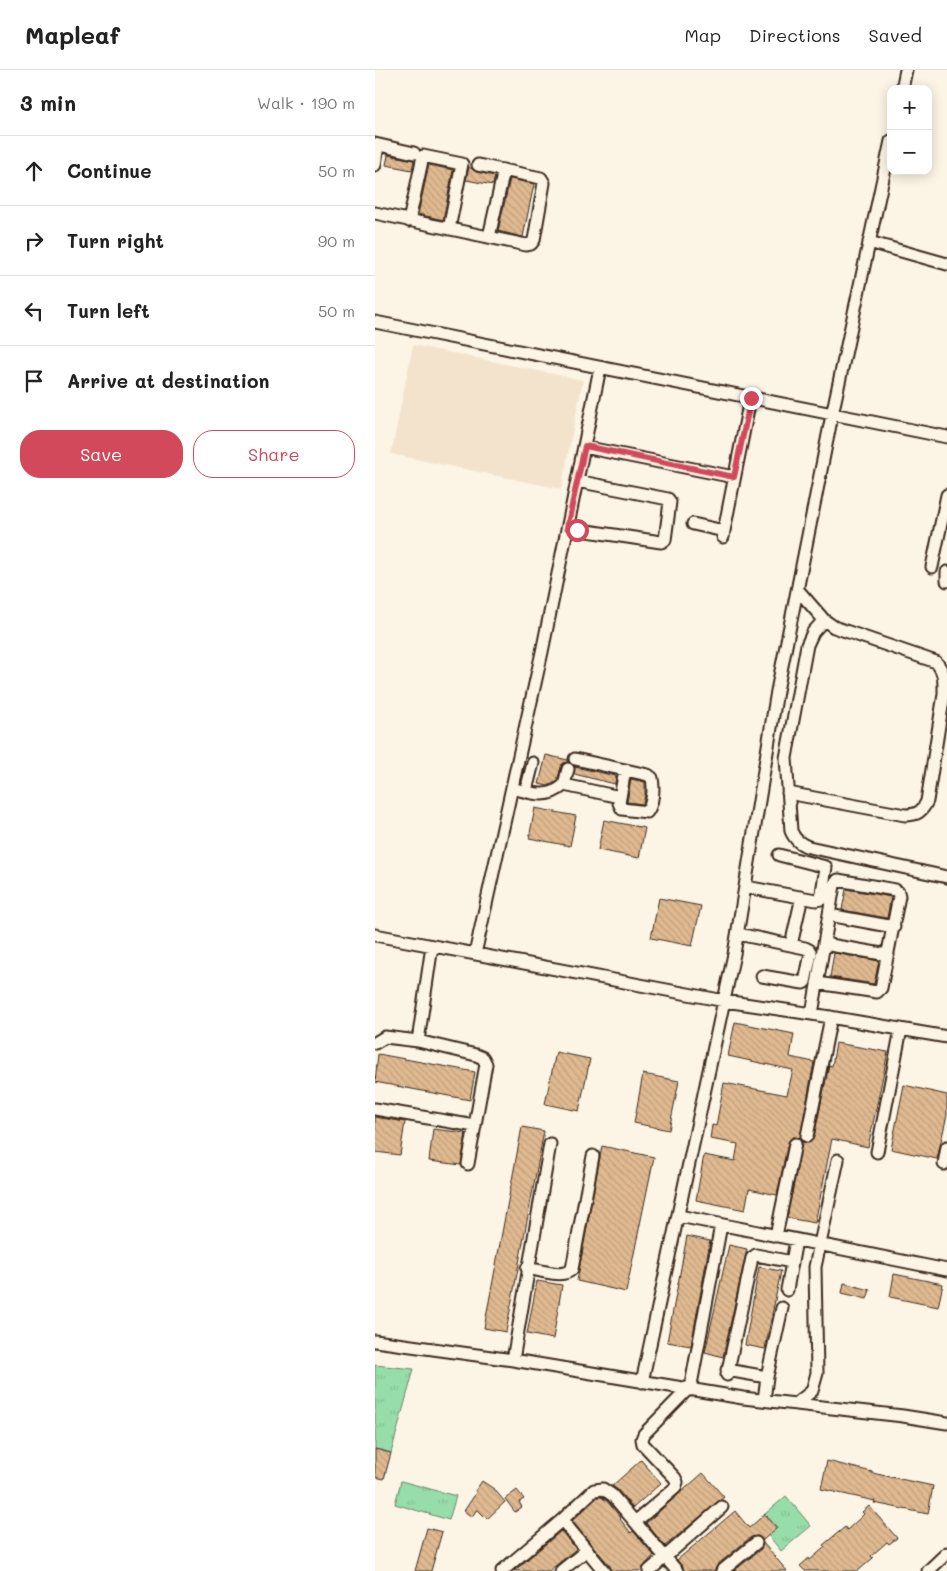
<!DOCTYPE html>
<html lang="en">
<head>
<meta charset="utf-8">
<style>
  body { margin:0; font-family:Mali,sans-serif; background:#f6f6f6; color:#222 }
  .controls { position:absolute; right:15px; top:15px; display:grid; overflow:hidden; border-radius:10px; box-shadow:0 2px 12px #0003 }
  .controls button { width:45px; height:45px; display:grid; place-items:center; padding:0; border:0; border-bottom:1px solid #e0e0e0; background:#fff; color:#222; font:25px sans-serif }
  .stop { position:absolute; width:15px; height:15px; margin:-11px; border:4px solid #d1495b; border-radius:50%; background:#fff }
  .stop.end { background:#d1495b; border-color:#fff; box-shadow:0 1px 5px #0008 }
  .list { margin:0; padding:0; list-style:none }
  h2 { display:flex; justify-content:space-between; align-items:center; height:65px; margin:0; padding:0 20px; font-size:21px }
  h2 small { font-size:16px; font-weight:400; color:#767676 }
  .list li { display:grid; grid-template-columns:32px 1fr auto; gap:15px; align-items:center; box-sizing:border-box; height:70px; padding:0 20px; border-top:1px solid #e0e0e0 }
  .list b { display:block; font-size:19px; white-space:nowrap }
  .list em { font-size:16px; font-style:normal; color:#767676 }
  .actions { display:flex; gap:10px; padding:15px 20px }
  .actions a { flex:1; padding:11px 0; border:1px solid #d1495b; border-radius:20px; text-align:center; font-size:18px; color:#d1495b }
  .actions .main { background:#d1495b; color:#fff }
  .icon { flex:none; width:28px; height:28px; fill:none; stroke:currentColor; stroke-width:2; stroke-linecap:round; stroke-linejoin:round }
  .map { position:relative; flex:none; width:572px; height:1501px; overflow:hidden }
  header { display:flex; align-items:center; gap:30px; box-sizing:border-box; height:70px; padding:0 25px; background:#fff; border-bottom:1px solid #e0e0e0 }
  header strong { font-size:24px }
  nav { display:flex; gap:28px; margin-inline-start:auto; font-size:18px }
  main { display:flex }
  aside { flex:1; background:#fff }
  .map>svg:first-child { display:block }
  .built { fill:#f3e3cc }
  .park { fill:url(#park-tufts); stroke:#698464 }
  .building { fill:url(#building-back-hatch); stroke:#3b2a1e }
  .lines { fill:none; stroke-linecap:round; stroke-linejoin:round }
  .minor-casing { stroke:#3b2a1e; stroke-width:15 }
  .minor { stroke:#fcf5e5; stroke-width:11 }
  .route { stroke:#d1495b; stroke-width:6 }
</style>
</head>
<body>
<header>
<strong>Mapleaf</strong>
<nav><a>Map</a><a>Directions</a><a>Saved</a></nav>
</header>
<main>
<aside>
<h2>3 min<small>Walk · 190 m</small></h2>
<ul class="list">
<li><svg class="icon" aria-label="ahead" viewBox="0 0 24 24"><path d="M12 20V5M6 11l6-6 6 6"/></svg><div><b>Continue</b></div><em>50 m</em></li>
<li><svg class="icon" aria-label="right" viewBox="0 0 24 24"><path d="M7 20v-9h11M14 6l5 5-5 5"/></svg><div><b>Turn right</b></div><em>90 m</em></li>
<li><svg class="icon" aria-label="left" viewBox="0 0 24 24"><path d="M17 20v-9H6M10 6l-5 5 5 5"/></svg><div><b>Turn left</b></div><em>50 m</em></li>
<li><svg class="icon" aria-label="arrive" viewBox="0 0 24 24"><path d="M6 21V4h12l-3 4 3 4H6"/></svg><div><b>Arrive at destination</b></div></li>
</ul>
<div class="actions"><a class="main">Save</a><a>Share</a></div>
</aside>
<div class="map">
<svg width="572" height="1501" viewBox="0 0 572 1501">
  <defs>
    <pattern id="park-tufts" width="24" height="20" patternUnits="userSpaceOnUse" patternTransform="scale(1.25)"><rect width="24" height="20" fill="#97ddab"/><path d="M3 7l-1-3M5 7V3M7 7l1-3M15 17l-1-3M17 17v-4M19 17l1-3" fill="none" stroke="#83be93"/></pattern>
    <pattern id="building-back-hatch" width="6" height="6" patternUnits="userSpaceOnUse" patternTransform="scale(1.25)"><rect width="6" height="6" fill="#dfb990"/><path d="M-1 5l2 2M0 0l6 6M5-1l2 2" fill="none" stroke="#c09f7c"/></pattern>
  </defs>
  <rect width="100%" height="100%" fill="#fcf5e5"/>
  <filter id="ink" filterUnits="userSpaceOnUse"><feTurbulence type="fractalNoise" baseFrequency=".02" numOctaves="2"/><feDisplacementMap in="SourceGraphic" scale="10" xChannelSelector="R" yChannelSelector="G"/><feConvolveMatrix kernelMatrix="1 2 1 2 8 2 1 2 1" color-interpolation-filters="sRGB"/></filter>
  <g filter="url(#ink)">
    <path class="built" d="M 38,275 L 208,310 L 186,419 L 16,384 Z"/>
    <path class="park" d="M 0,1295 L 39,1299 L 16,1383 L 0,1379 Z
      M 26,1411 L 81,1426 L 74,1450 L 20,1434 Z
      M 411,1426 L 436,1456 L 406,1481 L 393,1465 L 402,1458 L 390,1444 Z"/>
    <path class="building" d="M 13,85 L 39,90 L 37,100 L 11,95 Z
      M 54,95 L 78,100 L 68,150 L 43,144 Z
      M 94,97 L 101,102 L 120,106 L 118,115 L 91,110 Z
      M 135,109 L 159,114 L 148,167 L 123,161 Z
      M 171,685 L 193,690 L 193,692 L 187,694 L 182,711 L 173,716 L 164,714 Z
      M 200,697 L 241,706 L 240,714 L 199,704 Z
      M 256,709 L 270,712 L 270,725 L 268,734 L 252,732 Z
      M 160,738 L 201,746 L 195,776 L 154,768 Z
      M 229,750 L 270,758 L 264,788 L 223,780 Z
      M 471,819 L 516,827 L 512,848 L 467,840 Z
      M 284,828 L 326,836 L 317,876 L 276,868 Z
      M 459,883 L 504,891 L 499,914 L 455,907 Z
      M 360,952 L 419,964 L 415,987 L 439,992 L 425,1068 L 418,1067 L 413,1072 L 402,1125 L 374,1119 L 370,1140 L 321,1130 L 329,1085 L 360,1091 L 363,1074 L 335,1069 L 337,1055 L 341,1056 L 349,1013 L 412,1025 L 418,1000 L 353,986 Z
      M 461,973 L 513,982 L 493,1077 L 457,1069 L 440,1153 L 412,1148 L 427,1072 L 434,1073 L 439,1067 L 454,995 L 457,996 Z
      M 181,982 L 215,989 L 204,1041 L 170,1034 Z
      M 3,984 L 100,1002 L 95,1030 L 0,1012 Z
      M 268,1004 L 304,1011 L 294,1060 L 259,1053 Z
      M 529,1015 L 572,1025 L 572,1045 L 562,1089 L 516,1079 Z
      M 0,1047 L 30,1052 L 25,1085 L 0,1082 Z
      M 147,1057 L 169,1061 L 131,1262 L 109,1258 Z
      M 58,1059 L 91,1063 L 86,1095 L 54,1091 Z
      M 227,1076 L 279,1087 L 251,1222 L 202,1211 Z
      M 312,1166 L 335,1171 L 316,1276 L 292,1272 Z
      M 354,1175 L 372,1179 L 348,1287 L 330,1282 Z
      M 384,1197 L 406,1201 L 390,1279 L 370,1275 Z
      M 519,1204 L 568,1214 L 563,1237 L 515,1227 Z
      M 162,1211 L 187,1215 L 178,1269 L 152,1264 Z
      M 469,1213 L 495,1220 L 492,1229 L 467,1223 Z
      M 0,1379 L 16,1383 L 9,1409 L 0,1407 Z
      M 266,1390 L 286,1413 L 258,1438 L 243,1420 L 237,1416 Z
      M 452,1391 L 497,1402 L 497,1403 L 558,1416 L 553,1444 L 499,1433 L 500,1431 L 446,1419 Z
      M 328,1403 L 349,1427 L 290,1476 L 271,1453 Z
      M 107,1411 L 119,1419 L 130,1432 L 112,1449 L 102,1439 L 97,1447 L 89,1441 L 101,1423 L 100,1421 Z
      M 142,1420 L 149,1429 L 144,1432 L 147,1437 L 140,1442 L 130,1429 Z
      M 223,1427 L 226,1427 L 232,1431 L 246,1448 L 245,1449 L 256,1463 L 258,1461 L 279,1485 L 269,1496 L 267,1501 L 236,1501 L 235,1496 L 197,1451 Z
      M 494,1436 L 522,1468 L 514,1474 L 512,1472 L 496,1486 L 498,1488 L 483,1501 L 430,1501 L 425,1496 L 434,1488 L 435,1490 L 450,1477 L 448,1475 L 470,1457 L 472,1460 L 485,1448 L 489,1444 L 487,1442 Z
      M 360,1441 L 374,1458 L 390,1444 L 402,1458 L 388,1470 L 383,1466 L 376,1467 L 342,1495 L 340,1501 L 309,1501 L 302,1490 Z
      M 52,1458 L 67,1462 L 56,1501 L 40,1501 Z
      M 186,1461 L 201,1479 L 174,1501 L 139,1501 Z
      M 388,1473 L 412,1501 L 359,1501 L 386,1479 Z"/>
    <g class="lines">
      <defs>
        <path id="minor" d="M 527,19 L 531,0
          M 0,74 L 39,83
          M 0,95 L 3,75
          M 0,143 L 151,175 L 156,174 L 159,170 L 169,113 L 166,108 L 103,95
          M 34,151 L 48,86 L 87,94 L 74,159
          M 114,167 L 129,100
          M 494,172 L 572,194
          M 0,252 L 572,367
          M 209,377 L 359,407
          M 318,454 L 349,461 L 348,467
          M 192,458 L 286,472 L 290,470 L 295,432 L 293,429 L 202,411
          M 349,461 L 375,329
          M 557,497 L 572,425
          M 572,502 L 572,511
          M 449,550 L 438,562 L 432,575 L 411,688 L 416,761 C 420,770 425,774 434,777 L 572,807
          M 200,689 L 273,705 L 277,708 C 279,718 278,734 272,742 L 247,739 L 244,733 L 250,700
          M 189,715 L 193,699
          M 137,718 C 157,723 172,730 189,715 L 245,727
          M 151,721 L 158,693
          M 413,723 L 530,745 C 542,745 547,742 552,731 L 569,624 C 569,612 570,602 561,592 L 459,557 L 449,550 L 423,520
          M 371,817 L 441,830 L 446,829 L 451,797 L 404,785
          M 454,845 L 519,857
          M 363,864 L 430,878 L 434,880 L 436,883 L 430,912 L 428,913 L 387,906
          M 0,865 L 350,931 L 437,944 L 572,967
          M 449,874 L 513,885
          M 416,875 L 427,827
          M 57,876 L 43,971 L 101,985 L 108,988 L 111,994 L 93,1094
          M 100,884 L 167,582 L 225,298
          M 437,944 C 444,901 452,858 459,815 L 463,810 L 520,820 L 523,822 L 524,826 L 506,918 L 502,922 L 442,913
          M 0,973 L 10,967 L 43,971
          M 0,1039 L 100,1056
          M 432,1066 L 456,947
          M 502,1082 L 526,959
          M 569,1094 L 572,1077
          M 304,1146 L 572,1200
          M 401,1166 L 420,1074
          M 152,1198 C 165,1200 188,1209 197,1199 L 218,1086
          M 412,1220 L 421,1170
          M 0,1271 L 138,1290 L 368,1328 L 528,1346 L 572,1353
          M 138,1290 L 175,1074
          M 352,1300 L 392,1307
          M 352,1305 L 377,1188 L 381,1185 L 417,1192
          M 267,1312 L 359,884 L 402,621 L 457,345 L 516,71
          M 315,1320 L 346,1155
          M 389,1330 L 392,1307 L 407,1238
          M 422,1333 L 437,1321 L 442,1303 L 440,1197 L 463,1090
          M 187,1450 L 229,1501
          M 260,1452 L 302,1501
          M 127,1501 L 187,1450 L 219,1420 L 228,1419 L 237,1425 L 260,1452 L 300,1418 L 302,1412 L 300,1408 L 268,1374 L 267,1369 L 269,1364 L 312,1320
          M 186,1501 L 212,1480
          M 274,1501 L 347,1437
          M 347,1501 L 381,1473
          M 553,1501 L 572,1483"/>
      </defs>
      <use href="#minor" class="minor-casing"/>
      <use href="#minor" class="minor"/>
    </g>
  </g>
  <g class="lines" filter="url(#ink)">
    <path class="route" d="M 202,460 L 192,458 L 210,376 L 359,407 L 376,328"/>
  </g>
</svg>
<div class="controls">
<button>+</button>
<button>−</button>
</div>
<div class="stop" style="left:202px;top:460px"></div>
<div class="stop end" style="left:376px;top:328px"></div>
</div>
</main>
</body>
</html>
